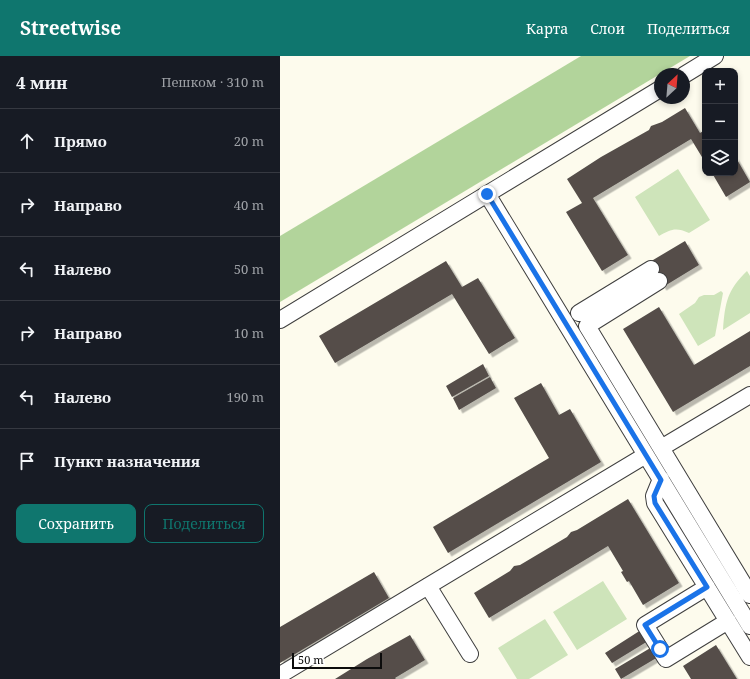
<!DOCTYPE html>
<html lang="ru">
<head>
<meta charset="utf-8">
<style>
  body { margin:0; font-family:"Noto Serif",serif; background:#20242c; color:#f1f3f6 }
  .controls { position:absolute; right:12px; top:12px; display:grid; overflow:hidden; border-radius:8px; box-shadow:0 2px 6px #0003 }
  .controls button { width:36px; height:36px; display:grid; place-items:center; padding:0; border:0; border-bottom:1px solid #363941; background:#171b24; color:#f1f3f6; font:20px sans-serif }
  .compass { position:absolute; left:374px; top:12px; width:36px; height:36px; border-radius:50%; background:#171b24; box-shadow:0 2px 6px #0003; rotate:26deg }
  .scale { position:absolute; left:12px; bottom:10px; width:90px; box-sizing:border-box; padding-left:4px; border:2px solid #0c0c0c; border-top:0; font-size:11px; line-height:14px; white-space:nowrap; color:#0c0c0c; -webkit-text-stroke:3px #fff; paint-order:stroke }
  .stop { position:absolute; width:12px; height:12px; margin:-9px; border:3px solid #1a73e8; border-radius:50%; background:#fff }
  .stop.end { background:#1a73e8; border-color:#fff; box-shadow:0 1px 4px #0008 }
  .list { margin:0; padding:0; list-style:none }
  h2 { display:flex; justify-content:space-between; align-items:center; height:52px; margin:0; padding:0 16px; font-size:17px }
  h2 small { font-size:13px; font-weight:400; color:#9ea1a6 }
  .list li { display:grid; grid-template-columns:26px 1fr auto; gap:12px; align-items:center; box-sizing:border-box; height:64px; padding:0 16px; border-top:1px solid #363941 }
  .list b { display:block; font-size:15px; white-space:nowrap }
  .list em { font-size:13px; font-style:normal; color:#9ea1a6 }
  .actions { display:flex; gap:8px; padding:12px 16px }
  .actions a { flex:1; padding:9px 0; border:1px solid #0f766e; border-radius:8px; text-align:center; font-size:14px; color:#0f766e }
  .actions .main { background:#0f766e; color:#fff }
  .icon { flex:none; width:22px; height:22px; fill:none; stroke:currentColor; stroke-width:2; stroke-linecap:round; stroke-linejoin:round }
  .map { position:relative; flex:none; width:470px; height:623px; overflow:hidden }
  header { display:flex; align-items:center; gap:24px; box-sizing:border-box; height:56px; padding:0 20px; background:#0f766e; color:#fff }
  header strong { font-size:19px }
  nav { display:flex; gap:22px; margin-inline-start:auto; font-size:14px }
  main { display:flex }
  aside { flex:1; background:#171b24 }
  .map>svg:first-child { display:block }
  .green { fill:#cee4ba }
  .forest { fill:#b2d49b }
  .building { fill:#544e4a; filter:url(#shadow) }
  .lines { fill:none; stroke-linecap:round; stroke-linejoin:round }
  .minor-casing { stroke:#3f3f3f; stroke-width:18 }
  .minor { stroke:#fff; stroke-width:16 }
  .route { stroke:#1a73e8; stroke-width:5 }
</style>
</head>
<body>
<header>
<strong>Streetwise</strong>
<nav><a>Карта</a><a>Слои</a><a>Поделиться</a></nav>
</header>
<main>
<aside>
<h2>4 мин<small>Пешком · 310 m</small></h2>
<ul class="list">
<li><svg class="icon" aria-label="ahead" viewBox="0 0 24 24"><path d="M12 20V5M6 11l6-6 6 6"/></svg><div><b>Прямо</b></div><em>20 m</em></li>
<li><svg class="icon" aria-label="right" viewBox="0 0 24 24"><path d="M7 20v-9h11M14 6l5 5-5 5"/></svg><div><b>Направо</b></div><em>40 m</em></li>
<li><svg class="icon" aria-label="left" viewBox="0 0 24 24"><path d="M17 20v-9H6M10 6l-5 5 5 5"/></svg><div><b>Налево</b></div><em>50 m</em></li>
<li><svg class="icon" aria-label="right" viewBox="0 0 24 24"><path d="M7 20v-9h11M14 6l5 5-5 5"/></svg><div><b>Направо</b></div><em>10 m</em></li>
<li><svg class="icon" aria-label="left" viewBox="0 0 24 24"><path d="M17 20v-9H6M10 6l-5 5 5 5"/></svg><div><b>Налево</b></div><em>190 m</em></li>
<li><svg class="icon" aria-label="arrive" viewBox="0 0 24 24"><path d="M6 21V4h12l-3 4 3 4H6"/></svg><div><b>Пункт назначения</b></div></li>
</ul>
<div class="actions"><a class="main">Сохранить</a><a>Поделиться</a></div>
</aside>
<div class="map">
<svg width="470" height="623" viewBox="0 0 470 623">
  <defs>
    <filter id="shadow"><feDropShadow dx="3.5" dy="3.5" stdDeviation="0" flood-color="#0004"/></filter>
  </defs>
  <rect width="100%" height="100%" fill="#fdfbed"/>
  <path class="green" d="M 398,113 L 430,164 L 409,177 C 396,171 391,173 379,180 L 355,141 Z
    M 467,215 L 470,220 L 470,257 L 443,274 C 445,247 447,234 467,215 Z
    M 441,235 L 443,237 L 435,280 L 418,290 L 399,258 L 415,247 L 419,241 L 424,239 L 434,239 Z
    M 323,525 L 347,563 L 297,594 L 273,556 Z
    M 265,563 L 288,599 L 249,623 L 237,623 L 218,592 Z"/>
  <path class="forest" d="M 301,0 L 410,0 L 0,246 L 0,180 Z"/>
  <path class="building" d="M 405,52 L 420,77 L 425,74 L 425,106 L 411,83 L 313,142 L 348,199 L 322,215 L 286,156 L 302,147 L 287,123 L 321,101 L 369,74 L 371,70 L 382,66 Z
    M 455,100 L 470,126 L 446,141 L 432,117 L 455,117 Z
    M 405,185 L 419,209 L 383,231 L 368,207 Z
    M 166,205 L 182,231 L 198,222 L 235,282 L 209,298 L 172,238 L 55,307 L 39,280 Z
    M 379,251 L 414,309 L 470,275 L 470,310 L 393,356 L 343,273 Z
    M 203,308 L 209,320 L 172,341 L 166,330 Z
    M 210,321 L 216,332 L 179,354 L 173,342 Z
    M 261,327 L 279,359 L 290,353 L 321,406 L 168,497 L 153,471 L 269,402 L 234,342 Z
    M 348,443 L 399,527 L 363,549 L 349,525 L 347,526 L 341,516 L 343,515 L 328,490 L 209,562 L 194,537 L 230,515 L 234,510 L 240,509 L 287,481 L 291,476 L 297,474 Z
    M 94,516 L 109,542 L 0,607 L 0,571 Z
    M 361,574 L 368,585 L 332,607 L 325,597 Z
    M 130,579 L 145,604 L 115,622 L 116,623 L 55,623 L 87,603 Z
    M 436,589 L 457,623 L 411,623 L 403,610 Z
    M 372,591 L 378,601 L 341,623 L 335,613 Z"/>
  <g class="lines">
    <defs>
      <path id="minor" d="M 404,19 L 435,0
        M 207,138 L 470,570
        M 379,225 L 307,270 L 381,392 L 470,339
        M 299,257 L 371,213
        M 0,264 L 380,33
        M 381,392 L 470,539
        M 381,423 L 374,440 L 375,447 L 470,601
        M 148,530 L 190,598
        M 427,531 L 365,569 L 386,603 L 448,565
        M 0,619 L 366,399"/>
    </defs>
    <use href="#minor" class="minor-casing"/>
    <use href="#minor" class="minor"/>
  </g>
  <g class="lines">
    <path class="route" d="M 207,138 L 381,424 L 374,440 L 375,447 L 427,531 L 365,569 L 380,593"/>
  </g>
</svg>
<div class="controls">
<button>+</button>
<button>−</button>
<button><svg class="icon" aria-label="layers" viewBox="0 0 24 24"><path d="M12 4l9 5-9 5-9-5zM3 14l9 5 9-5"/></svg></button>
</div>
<svg class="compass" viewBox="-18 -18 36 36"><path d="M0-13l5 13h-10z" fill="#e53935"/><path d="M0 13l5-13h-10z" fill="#9ea1a6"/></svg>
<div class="scale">50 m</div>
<div class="stop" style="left:380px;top:593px"></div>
<div class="stop end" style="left:207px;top:138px"></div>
</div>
</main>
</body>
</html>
